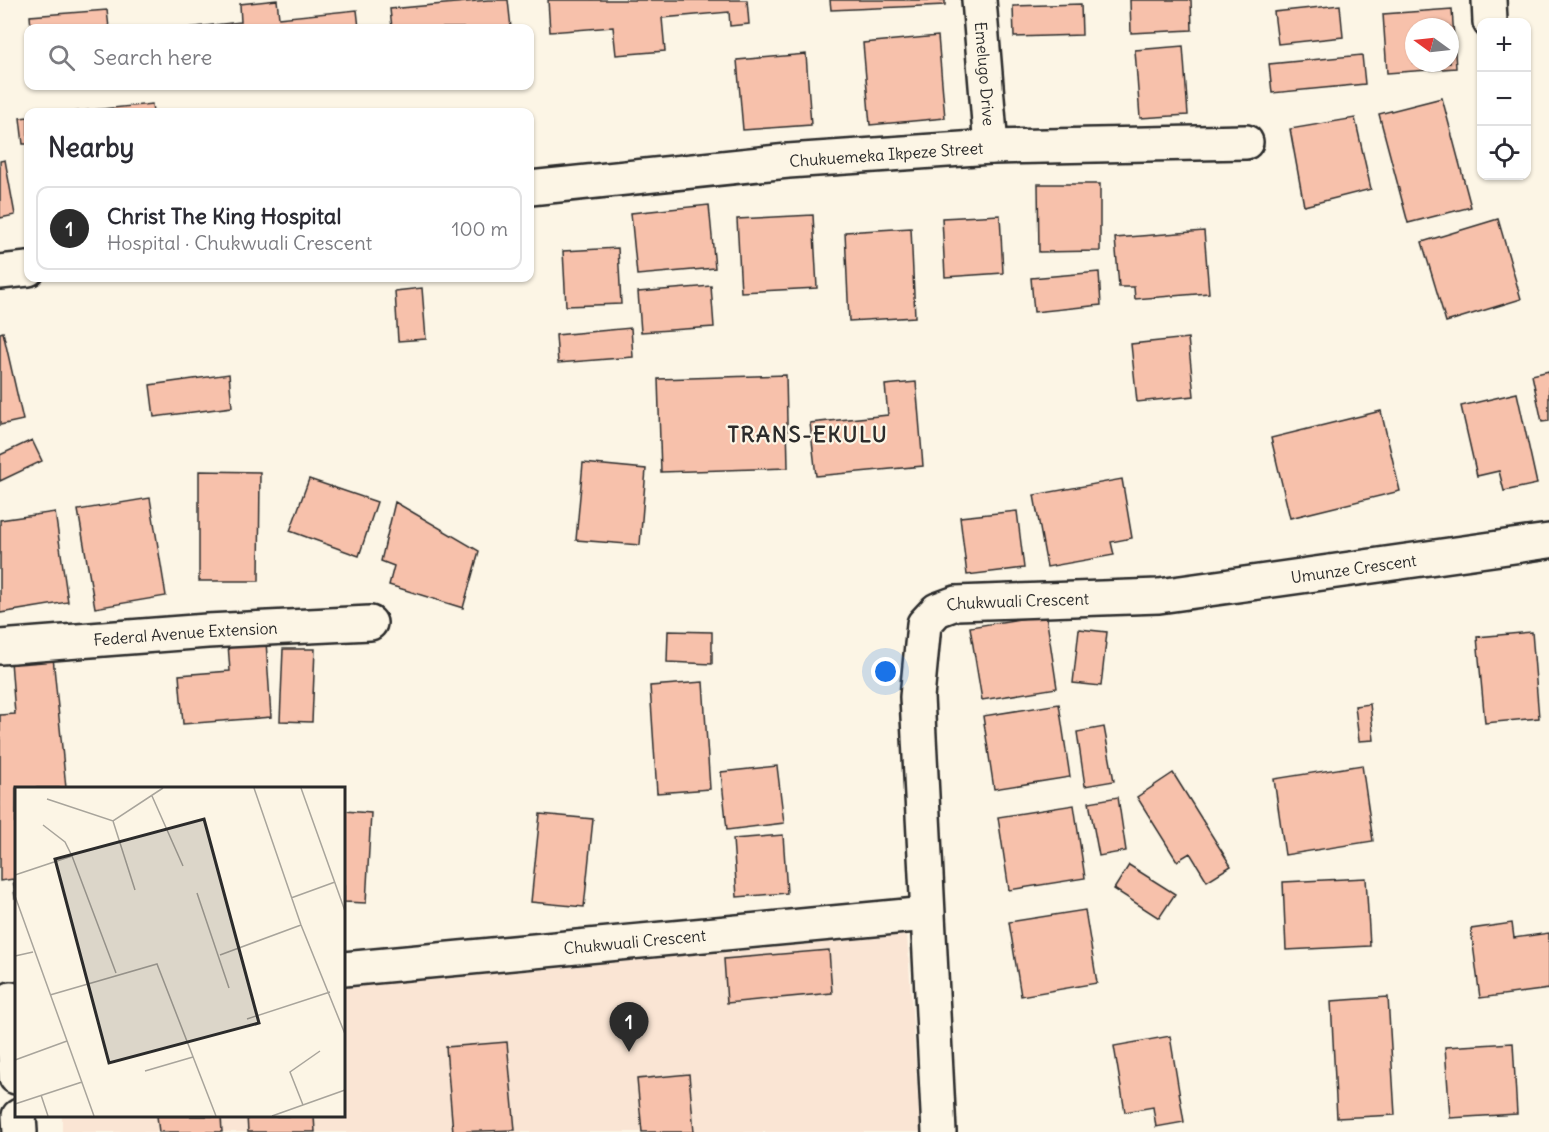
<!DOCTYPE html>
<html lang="en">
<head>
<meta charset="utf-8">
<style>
  body { margin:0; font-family:Delius,sans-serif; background:#f2f2f3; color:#2b2b33 }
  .controls { position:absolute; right:18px; top:18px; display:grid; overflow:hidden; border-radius:12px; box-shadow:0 2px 4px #0004 }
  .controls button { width:54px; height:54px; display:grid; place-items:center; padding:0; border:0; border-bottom:2px solid #e1e1e2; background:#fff; color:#2b2b33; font:30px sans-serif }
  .compass { position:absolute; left:1405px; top:18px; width:54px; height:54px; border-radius:50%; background:#fff; box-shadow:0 2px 4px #0004; rotate:285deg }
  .you { position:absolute; left:886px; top:672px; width:21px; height:21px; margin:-15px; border:4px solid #fff; border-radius:50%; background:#1a73e8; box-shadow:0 0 0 9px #1a73e833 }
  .badge { display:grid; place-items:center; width:39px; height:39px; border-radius:50%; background:#2b2b2b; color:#fff; font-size:20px; font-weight:700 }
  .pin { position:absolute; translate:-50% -50px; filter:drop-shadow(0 2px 3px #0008) }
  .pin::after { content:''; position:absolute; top:32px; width:21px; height:18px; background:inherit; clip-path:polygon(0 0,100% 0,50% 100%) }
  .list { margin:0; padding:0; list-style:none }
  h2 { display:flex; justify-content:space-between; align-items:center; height:78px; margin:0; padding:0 24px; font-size:26px }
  h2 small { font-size:20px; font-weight:400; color:#7c7c81 }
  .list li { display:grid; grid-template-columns:39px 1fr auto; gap:18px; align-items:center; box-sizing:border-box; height:84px; margin:0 12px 12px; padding:0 12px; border:2px solid #e1e1e2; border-radius:12px }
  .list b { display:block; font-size:22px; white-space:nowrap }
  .list p { margin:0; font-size:20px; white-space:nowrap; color:#7c7c81 }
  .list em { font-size:20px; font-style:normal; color:#7c7c81 }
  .icon { flex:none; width:33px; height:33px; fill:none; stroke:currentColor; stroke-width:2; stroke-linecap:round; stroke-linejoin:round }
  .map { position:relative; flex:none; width:1549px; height:1132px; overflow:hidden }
  .search { position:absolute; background:#fff; box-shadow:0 2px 4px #0004; left:24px; top:24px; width:510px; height:66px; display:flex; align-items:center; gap:15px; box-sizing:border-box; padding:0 21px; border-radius:12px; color:#7c7c81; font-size:22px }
  .panel { position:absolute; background:#fff; box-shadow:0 2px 4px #0004; left:24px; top:108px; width:510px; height:174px; border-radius:12px }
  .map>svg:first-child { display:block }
  .built { fill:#fae5d4 }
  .building { fill:#f7c1ab; stroke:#2b2b2b; stroke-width:1.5; fill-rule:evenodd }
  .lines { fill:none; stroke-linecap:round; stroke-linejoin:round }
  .street-casing { stroke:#2b2b2b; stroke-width:38 }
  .street { stroke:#fcf5e5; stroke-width:33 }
  .labels { text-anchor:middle; stroke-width:4.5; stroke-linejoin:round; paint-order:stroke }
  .street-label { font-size:16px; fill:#2b2b2b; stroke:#fcf5e5 }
  .district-label { font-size:22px; font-weight:bold; letter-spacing:1.5px; fill:#2b2b2b; stroke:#fcf5e5 }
  .inset-road { fill:none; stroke:#a8a49b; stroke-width:1.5 }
  .view { fill:#2b2b2b; fill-opacity:0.15; stroke:#2b2b2b; stroke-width:3 }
  .inset-edge { fill:none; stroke:#2b2b2b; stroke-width:3 }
</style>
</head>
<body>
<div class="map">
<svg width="1549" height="1132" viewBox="0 0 1549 1132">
  <rect width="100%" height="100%" fill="#fcf5e5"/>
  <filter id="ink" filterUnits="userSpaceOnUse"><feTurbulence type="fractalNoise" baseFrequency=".0167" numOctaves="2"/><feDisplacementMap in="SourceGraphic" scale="12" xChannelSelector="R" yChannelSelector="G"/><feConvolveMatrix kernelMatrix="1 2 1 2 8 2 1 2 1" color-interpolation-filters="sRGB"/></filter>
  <g filter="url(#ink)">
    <path class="built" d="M 907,935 L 920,1132 L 62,1132 L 62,1116 L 344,1116 L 344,988 Z"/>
    <path class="building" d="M 277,0 L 279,18 L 357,10 L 359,28 L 186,28 L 241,22 L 240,4 Z
      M 488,0 L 508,0 L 511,28 L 392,28 L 390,9 Z
      M 548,0 L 747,0 L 749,24 L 730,26 L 729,12 L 662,18 L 665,51 L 616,55 L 613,27 L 550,32 Z
      M 830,0 L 945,0 L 945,5 L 831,10 Z
      M 1130,0 L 1191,0 L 1192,30 L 1131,33 Z
      M 1081,4 L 1082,35 L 1014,37 L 1013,6 Z
      M 1340,5 L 1343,37 L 1278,44 L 1274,12 Z
      M 1452,9 L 1456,68 L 1387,73 L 1383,14 ZM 1414,27 L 1450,27 L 1450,63 L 1414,63 Z
      M 107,10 L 109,28 L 31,28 L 30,16 Z
      M 938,36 L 945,118 L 870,125 L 863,43 Z
      M 1183,46 L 1188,115 L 1140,118 L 1135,50 Z
      M 806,54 L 811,125 L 743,130 L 737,60 Z
      M 1362,55 L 1365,84 L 1272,93 L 1269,64 Z
      M 1442,98 L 1471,207 L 1408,223 L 1379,114 Z
      M 152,104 L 153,112 L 72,112 Z
      M 28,117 L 28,144 L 23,144 L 20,118 Z
      M 1355,118 L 1371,189 L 1304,206 L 1290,129 Z
      M 5,160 L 15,215 L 0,218 L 0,161 Z
      M 1038,184 L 1100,184 L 1100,251 L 1039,252 Z
      M 709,205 L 715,268 L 637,275 L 631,213 Z
      M 813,215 L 817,288 L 741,292 L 737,219 Z
      M 1000,215 L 1003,273 L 945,277 L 942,218 Z
      M 1498,219 L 1521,299 L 1446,322 L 1422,242 Z
      M 911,228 L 915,317 L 849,321 L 845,232 Z
      M 1204,231 L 1209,293 L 1135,299 L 1134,287 L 1119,287 L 1115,238 Z
      M 618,248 L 621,304 L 566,306 L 563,251 Z
      M 1099,272 L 1101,305 L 1034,312 L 1031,278 Z
      M 711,286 L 714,327 L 641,332 L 638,292 Z
      M 422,288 L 426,339 L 398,341 L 395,291 Z
      M 631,328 L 633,357 L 558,363 L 556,335 Z
      M 3,332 L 23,420 L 0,425 L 0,333 Z
      M 1188,338 L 1194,396 L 1137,402 L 1131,344 Z
      M 1549,371 L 1549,421 L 1542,422 L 1532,375 Z
      M 229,374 L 232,407 L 154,417 L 150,385 Z
      M 786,375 L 788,468 L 661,472 L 658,379 Z
      M 916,382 L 923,466 L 816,476 L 810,423 L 888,415 L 885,385 Z
      M 1517,393 L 1537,484 L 1504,491 L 1499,471 L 1477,476 L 1461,406 Z
      M 1381,411 L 1400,491 L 1290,518 L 1271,438 Z
      M 32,440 L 42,461 L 0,481 L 0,455 Z
      M 583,463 L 646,469 L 640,545 L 576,540 Z
      M 199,471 L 260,472 L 259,581 L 199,581 Z
      M 309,479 L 377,502 L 359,556 L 290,531 Z
      M 1122,479 L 1132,538 L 1111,542 L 1114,555 L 1047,567 L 1034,495 Z
      M 150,498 L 166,596 L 95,608 L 78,510 Z
      M 395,502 L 479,551 L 463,608 L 389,585 L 394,566 L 381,561 Z
      M 1017,511 L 1024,568 L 967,575 L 960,517 Z
      M 55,512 L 68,602 L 0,613 L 0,520 Z
      M 1046,615 L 1057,688 L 982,700 L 970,627 Z
      M 1079,629 L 1107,632 L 1101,686 L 1073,683 Z
      M 668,631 L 712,632 L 712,664 L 667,662 Z
      M 1532,632 L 1539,718 L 1485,723 L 1477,637 Z
      M 266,641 L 271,717 L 183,724 L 179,675 L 230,671 L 228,644 Z
      M 283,649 L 315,649 L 312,722 L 280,721 Z
      M 53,657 L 66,788 L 16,788 L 15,899 L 13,879 L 0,881 L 0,715 L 15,714 L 11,661 Z
      M 703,682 L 710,789 L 657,793 L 650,686 Z
      M 1059,704 L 1070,777 L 994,789 L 983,716 Z
      M 1370,704 L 1374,740 L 1359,741 L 1355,706 Z
      M 1104,727 L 1114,781 L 1085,786 L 1077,732 Z
      M 1362,765 L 1373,841 L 1285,855 L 1274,779 Z
      M 777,766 L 784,823 L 727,830 L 721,772 Z
      M 1173,773 L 1231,866 L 1207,881 L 1190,853 L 1177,861 L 1137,797 Z
      M 1118,797 L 1126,851 L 1099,856 L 1089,802 Z
      M 1074,805 L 1085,878 L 1009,890 L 998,817 Z
      M 344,811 L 371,813 L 366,903 L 344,902 Z
      M 540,814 L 593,819 L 584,907 L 531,902 Z
      M 783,835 L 787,893 L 737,897 L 733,839 Z
      M 1129,865 L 1175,894 L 1159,918 L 1114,889 Z
      M 1366,878 L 1370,946 L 1286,950 L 1283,882 Z
      M 1085,910 L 1097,983 L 1021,996 L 1009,922 Z
      M 1512,923 L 1514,938 L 1549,933 L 1549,989 L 1480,998 L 1471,929 Z
      M 829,950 L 832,993 L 727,1003 L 724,959 Z
      M 1388,997 L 1395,1115 L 1337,1118 L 1331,1001 Z
      M 1170,1036 L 1184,1122 L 1156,1127 L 1153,1107 L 1125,1112 L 1114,1046 Z
      M 507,1042 L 515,1130 L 453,1132 L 446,1047 Z
      M 1513,1043 L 1517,1114 L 1450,1118 L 1445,1047 Z
      M 689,1074 L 694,1132 L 642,1132 L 637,1079 Z
      M 157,1116 L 221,1116 L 222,1132 L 159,1132 Z
      M 247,1116 L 314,1116 L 315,1132 L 248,1132 Z"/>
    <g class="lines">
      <defs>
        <g id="street">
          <path id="s1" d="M 979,0 L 991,147"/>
          <path d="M 1489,0 L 1490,22"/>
          <path id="s2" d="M 530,188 L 788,161 L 991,147 L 1246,142"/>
          <path d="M 0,272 L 28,269"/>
          <path id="s3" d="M 0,647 L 207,631 L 370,623"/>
          <path id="s4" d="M 344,969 L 927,914"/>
          <path d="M 11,999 L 16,1077"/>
          <path d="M 19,1116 L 20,1132"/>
          <path id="s5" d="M 939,1132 L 917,697 L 924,624 L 937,610 L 956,603 L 1159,596 L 1549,541"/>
        </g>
      </defs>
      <use href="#street" class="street-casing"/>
      <use href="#street" class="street"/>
    </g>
  </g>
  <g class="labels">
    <g class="street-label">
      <text dy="6" stroke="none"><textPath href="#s1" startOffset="74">Emelugo Drive</textPath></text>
      <text dy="6" stroke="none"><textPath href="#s2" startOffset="358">Chukuemeka Ikpeze Street</textPath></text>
      <text dy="6" stroke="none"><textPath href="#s5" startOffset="948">Umunze Crescent</textPath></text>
      <text dy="6" stroke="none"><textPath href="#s5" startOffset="610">Chukwuali Crescent</textPath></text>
      <text dy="6" stroke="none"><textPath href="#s3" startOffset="186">Federal Avenue Extension</textPath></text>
      <text dy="6" stroke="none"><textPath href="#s4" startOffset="292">Chukwuali Crescent</textPath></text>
    </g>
    <g class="district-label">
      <text x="808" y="442">TRANS-EKULU</text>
    </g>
  </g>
  <g transform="translate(15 787)">
    <rect width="330" height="330" fill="#fcf5e5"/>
    <path class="inset-road" d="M 239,1 L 286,138 L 330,247M 286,1 L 330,124M 137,9 L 168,79M 32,12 L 98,34 L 148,1M 98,34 L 120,103M 28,38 L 50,55 L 57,69 L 101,186M 0,88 L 57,69M 182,106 L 214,201M 0,109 L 79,329M 276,111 L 320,95M 205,168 L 286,138M 0,169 L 18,165M 35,208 L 142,177 L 201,329M 232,232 L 315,205M 0,273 L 52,254M 130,284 L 178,270M 26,308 L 33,329M 0,317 L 67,295M 288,318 L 275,285 L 305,264M 257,329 L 330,303"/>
    <path class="view" d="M 189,32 L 244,236 L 94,276 L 40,72 Z"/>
    <rect width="330" height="330" class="inset-edge"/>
  </g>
</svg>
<div class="controls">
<button>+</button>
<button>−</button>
<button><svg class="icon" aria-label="locate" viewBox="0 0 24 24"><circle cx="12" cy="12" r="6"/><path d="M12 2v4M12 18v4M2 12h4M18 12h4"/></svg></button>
</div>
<svg class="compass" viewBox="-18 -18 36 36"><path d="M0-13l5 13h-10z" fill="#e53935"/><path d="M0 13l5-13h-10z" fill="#7c7c81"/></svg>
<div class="you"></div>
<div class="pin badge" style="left:629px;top:1052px">1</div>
<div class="search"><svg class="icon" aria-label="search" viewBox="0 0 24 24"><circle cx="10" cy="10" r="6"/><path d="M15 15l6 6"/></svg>Search here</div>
<section class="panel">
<h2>Nearby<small></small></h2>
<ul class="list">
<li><span class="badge">1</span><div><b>Christ The King Hospital</b><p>Hospital · Chukwuali Crescent</p></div><em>100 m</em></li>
</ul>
</section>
</div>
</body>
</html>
